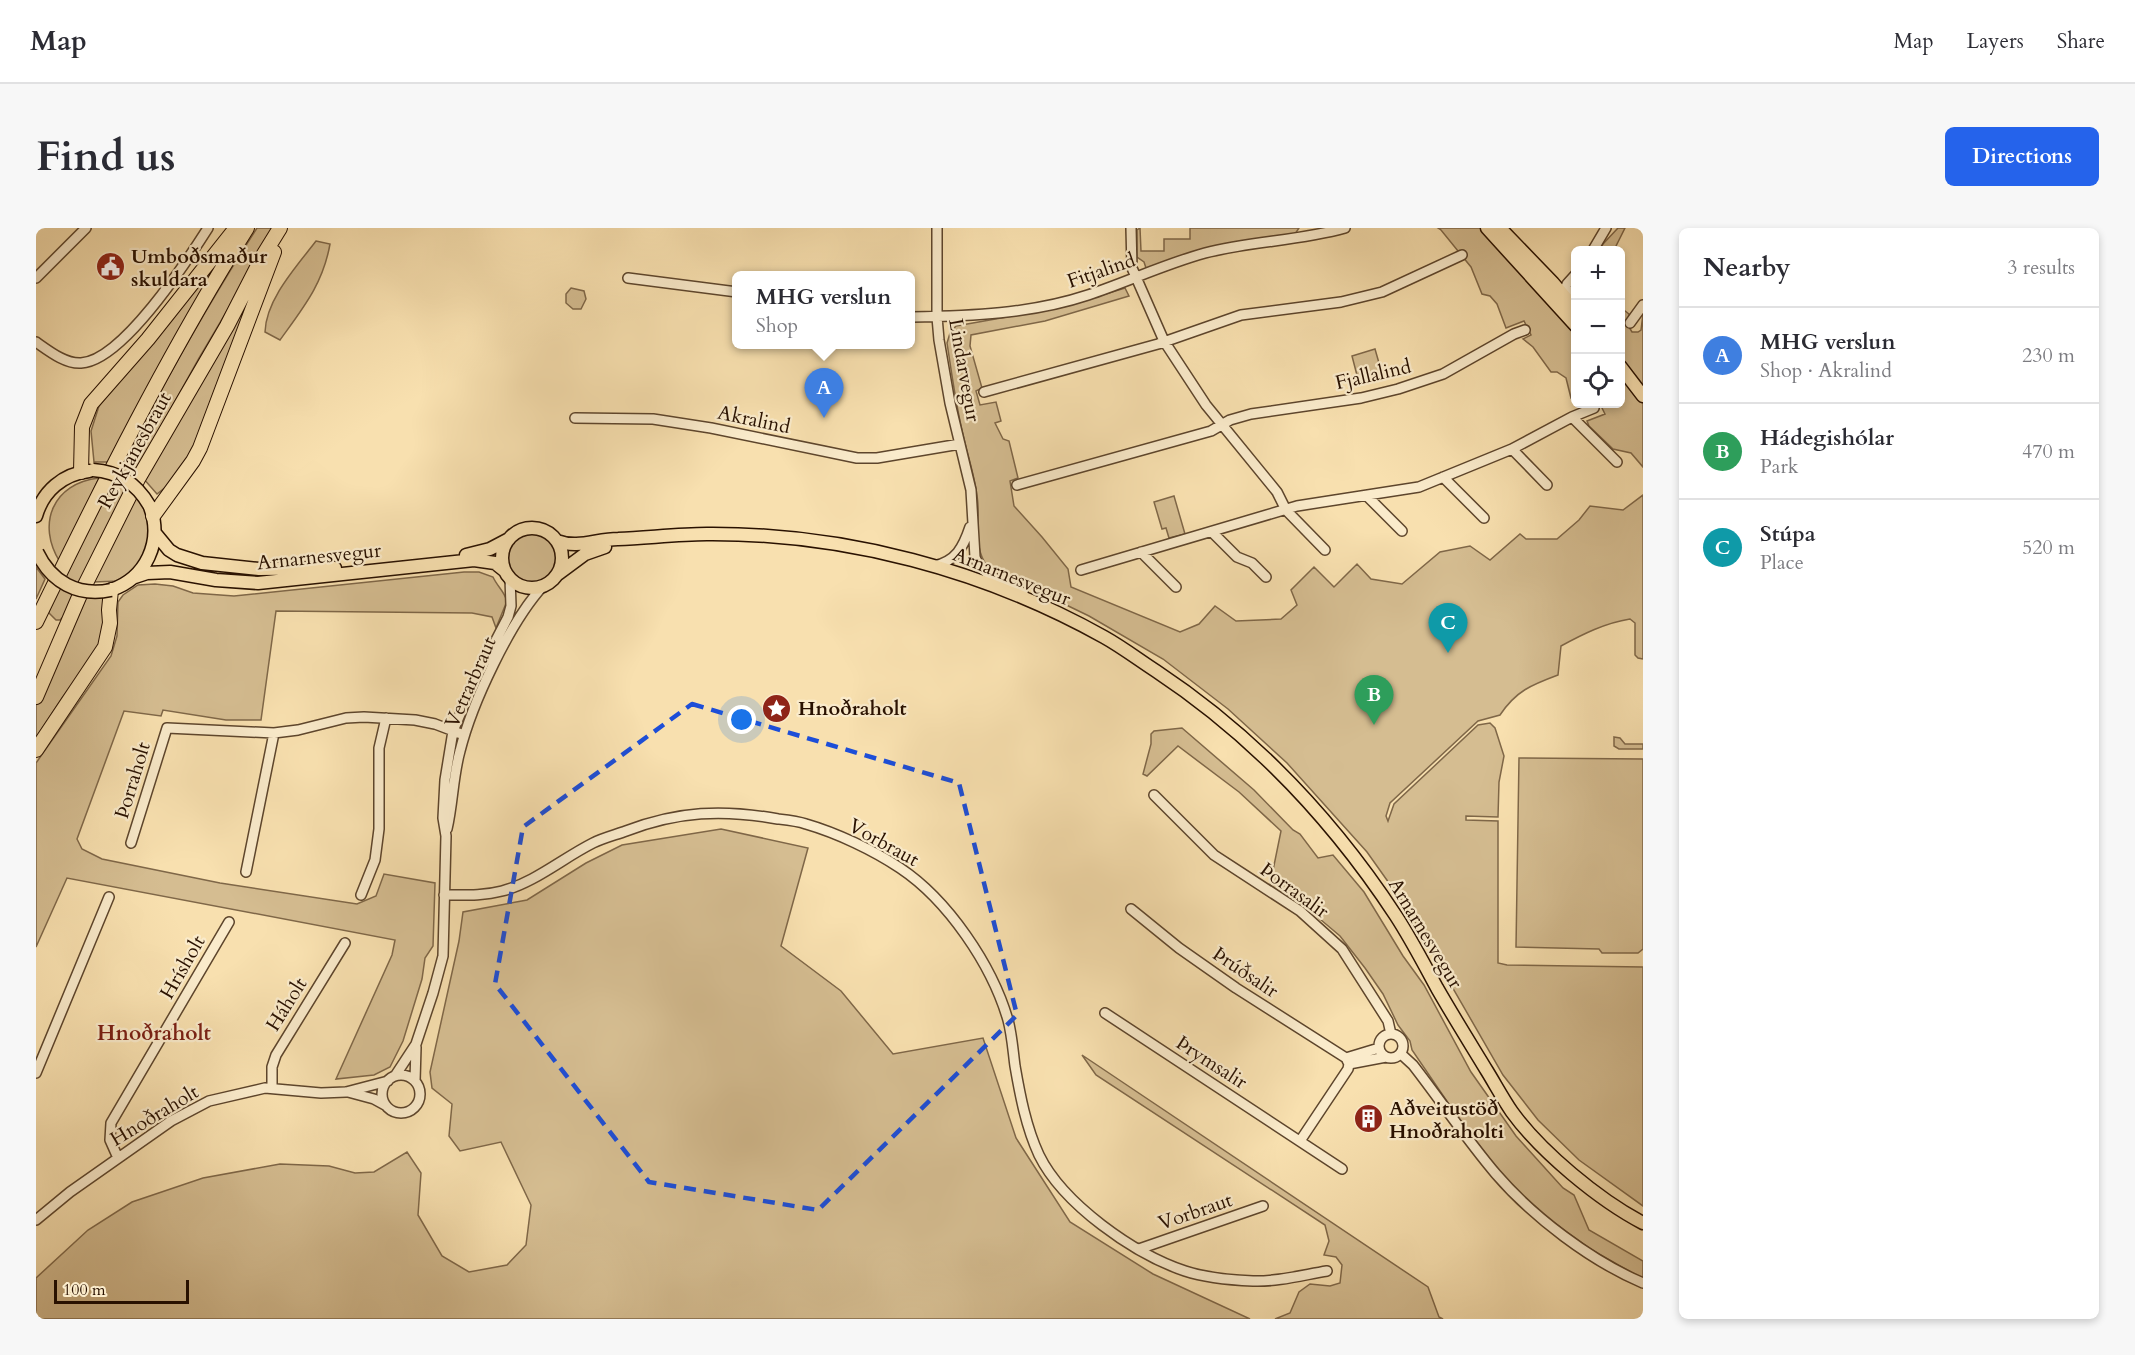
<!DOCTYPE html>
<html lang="en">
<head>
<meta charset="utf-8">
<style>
  body { margin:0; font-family:Cardo,serif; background:#f7f7f7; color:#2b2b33 }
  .controls { position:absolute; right:18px; top:18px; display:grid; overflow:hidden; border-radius:9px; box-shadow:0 3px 9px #0003 }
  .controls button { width:54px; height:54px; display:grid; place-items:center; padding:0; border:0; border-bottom:2px solid #e1e1e2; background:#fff; color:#2b2b33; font:30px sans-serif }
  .scale { position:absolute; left:18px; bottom:15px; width:135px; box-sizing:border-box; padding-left:6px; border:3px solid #291100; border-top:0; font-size:16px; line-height:21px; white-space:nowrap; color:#291100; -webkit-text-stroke:4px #faebcb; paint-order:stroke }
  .you { position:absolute; left:706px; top:492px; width:21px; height:21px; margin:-15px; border:4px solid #fff; border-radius:50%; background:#1a73e8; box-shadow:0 0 0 9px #1a73e833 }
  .badge { display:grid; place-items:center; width:39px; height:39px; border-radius:50%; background:#2563eb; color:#fff; font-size:20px; font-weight:700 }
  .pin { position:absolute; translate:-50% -50px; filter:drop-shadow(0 2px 3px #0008) }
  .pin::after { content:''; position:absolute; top:32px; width:21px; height:18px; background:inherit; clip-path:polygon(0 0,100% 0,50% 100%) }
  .popup { position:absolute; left:696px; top:43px; width:183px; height:78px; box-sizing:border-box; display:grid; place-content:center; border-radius:9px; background:#fff; filter:drop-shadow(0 2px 4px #0005); font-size:20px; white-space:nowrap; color:#7c7c81 }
  .popup b { font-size:22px; color:#2b2b33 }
  .popup::after { content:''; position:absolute; left:50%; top:100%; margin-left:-12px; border:12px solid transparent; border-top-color:#fff }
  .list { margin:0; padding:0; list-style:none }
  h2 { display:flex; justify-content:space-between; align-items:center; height:78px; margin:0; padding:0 24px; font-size:26px }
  h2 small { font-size:20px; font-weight:400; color:#7c7c81 }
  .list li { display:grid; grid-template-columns:39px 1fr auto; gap:18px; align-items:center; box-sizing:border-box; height:96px; padding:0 24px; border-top:2px solid #e1e1e2 }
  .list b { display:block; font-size:22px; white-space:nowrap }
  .list p { margin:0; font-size:20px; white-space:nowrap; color:#7c7c81 }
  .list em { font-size:20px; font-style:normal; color:#7c7c81 }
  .icon { flex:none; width:33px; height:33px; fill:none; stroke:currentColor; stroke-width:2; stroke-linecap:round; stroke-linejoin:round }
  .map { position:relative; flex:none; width:1607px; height:1091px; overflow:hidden; border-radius:9px }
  header { display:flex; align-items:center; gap:36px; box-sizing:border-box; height:84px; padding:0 30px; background:#fff; border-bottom:2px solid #e1e1e2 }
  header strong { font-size:28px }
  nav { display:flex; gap:33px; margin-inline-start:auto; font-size:21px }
  .intro { display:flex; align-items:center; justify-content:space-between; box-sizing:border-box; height:144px; padding:0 36px }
  h1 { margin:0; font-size:42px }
  .button { padding:15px 27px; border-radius:9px; background:#2563eb; color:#fff; font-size:21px; font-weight:700 }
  main { display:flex; gap:36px; padding:0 36px }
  aside { flex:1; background:#fff; border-radius:9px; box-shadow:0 3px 9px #0003 }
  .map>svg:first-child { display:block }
  .green { fill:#d5bd91; stroke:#7f6748; stroke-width:1.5 }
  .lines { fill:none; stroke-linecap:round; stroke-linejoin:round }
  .minor-casing { stroke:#5d452c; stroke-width:12 }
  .major-casing { stroke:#291100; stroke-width:15 }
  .highway-casing { stroke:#291100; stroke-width:16 }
  .minor { stroke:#faebcb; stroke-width:9 }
  .major { stroke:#f8e0af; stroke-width:12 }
  .highway { stroke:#f8e0af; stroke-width:14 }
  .major-bridge-casing { stroke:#291100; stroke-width:15; stroke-linecap:butt }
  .major-bridge { stroke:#f8e0af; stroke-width:12 }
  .marked { fill:none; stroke:#1d4ed8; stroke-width:4.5; stroke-dasharray:12 8; stroke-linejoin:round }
  .labels { text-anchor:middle; stroke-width:4.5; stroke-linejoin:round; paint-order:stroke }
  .poi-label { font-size:20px; font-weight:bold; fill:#291100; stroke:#faebcb; text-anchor:start }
  .street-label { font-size:20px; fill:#291100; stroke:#faebcb }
  .neighbourhood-label { font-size:21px; font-weight:bold; fill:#7a1f14; stroke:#faebcb }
</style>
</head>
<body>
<header>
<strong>Map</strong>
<nav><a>Map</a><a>Layers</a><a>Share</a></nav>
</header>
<div class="intro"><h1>Find us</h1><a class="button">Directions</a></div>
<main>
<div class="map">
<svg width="1607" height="1091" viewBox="0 0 1607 1091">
  <rect width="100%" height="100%" fill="#f8e0af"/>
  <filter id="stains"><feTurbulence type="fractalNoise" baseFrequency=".00333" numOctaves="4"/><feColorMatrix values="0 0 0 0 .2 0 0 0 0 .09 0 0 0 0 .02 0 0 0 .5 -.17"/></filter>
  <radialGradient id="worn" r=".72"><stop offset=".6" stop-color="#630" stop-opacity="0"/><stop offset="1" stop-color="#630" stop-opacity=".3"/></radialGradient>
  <path class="green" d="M 221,0 L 240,0 L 163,130 L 99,245 L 29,387 L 24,392 L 20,392 L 13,385 L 14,379 C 78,249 143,121 221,0 Z
    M 1104,0 L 1105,23 L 1128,23 L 1128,11 L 1154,11 L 1154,0 L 1263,0 L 1259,6 L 1164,22 L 1113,40 L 1110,40 L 1108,34 L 1101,29 L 1101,2 Z
    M 1402,0 L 1447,0 L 1539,102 L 1539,174 L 1535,170 L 1530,150 L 1521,144 L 1515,144 L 1497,119 L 1487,111 L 1495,107 L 1488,93 L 1470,100 L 1461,76 L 1454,68 L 1446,66 L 1435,39 L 1405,2 Z
    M 1582,0 L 1589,0 L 1578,22 L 1564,22 L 1567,16 Z
    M 280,13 L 294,16 C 287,56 267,80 244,112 L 229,104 C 230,71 261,38 280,13 Z
    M 180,35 L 183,37 L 104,173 L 72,234 L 58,234 L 55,203 L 63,178 Z
    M 225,47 L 155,227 L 131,258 L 121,266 L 106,249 Z
    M 535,60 L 548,63 L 550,71 L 545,81 L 537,81 L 530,75 L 530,66 Z
    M 1089,60 L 1093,68 L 1009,93 L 935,107 L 934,118 L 946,160 L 940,163 L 944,177 L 960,174 L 965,193 L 959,195 L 967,211 L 973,213 L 982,250 L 974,253 L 978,278 L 1006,309 L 1032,341 L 1035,359 L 1144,404 L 1163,396 L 1179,378 L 1200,393 L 1245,391 L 1261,377 L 1255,362 L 1278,339 L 1298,359 L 1321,336 L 1335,351 L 1366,356 L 1404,324 L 1434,318 L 1454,332 L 1484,306 L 1490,311 L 1521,311 L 1543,292 L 1554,278 L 1587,282 L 1607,267 L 1607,431 L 1602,430 L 1599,427 L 1599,395 L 1594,391 C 1569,395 1547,406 1525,418 L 1522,447 C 1495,457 1480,463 1464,487 L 1442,493 L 1354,575 L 1350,588 L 1352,593 L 1358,576 L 1442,497 L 1454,495 L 1459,500 L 1468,528 L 1463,554 L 1462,589 L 1430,588 L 1430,592 L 1462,593 L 1462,735 L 1471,737 L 1607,739 L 1607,978 L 1543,932 L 1502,892 L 1467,847 L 1370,679 L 1331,624 L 1251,535 L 1192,481 L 1127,431 L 1053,388 L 952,339 C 938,322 943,300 942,278 C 941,255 933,233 928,211 C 920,179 916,147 911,115 L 914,105 L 920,98 L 1027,79 Z
    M 1584,79 L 1593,86 L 1593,99 L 1596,104 L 1602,104 L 1605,102 L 1607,86 L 1607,160 L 1585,132 Z
    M 1339,121 L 1347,149 L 1323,155 L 1316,128 Z
    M 1585,149 L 1607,175 L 1607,239 L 1595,225 L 1577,221 L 1553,198 L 1551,193 L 1569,186 L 1564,176 L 1584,176 Z
    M 63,250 L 24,334 C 0,296 17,255 63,250 Z
    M 101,265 C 123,288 112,311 105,337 L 83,353 L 58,354 Z
    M 1138,268 L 1149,306 L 1133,310 L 1130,300 L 1126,301 L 1118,274 Z
    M472 330a24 24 0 1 1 48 0a24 24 0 1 1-48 0Z
    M 0,339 L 9,351 L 0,371 Z
    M 428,344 L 443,344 L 457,349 C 461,358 468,363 471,373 L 460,400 L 456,389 L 436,385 L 240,383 L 225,492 L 190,492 L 127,482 L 125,488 L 88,483 L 41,611 L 46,621 L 66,631 L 184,655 L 321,676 L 340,668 L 348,646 L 399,655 L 397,718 L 389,730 L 386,751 L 367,813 L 354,839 L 338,847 L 300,851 L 356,727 L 359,712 L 31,650 L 0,719 L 0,535 L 75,428 L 81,408 L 82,374 L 87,367 L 102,357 L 119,356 L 137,358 L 157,365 L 198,368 Z
    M 45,368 L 67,369 L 69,390 L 67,407 L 60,423 L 26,470 L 0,510 L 0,472 Z
    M 1146,500 L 1218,562 L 1257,602 L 1264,606 L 1282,630 L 1297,627 L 1328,664 L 1367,728 L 1388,757 L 1435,844 L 1480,908 L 1527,960 L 1538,967 L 1553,1002 L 1607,1033 L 1607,1051 L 1556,1022 L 1513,991 L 1485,966 L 1462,942 L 1421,888 L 1376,822 L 1374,813 L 1362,797 L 1347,766 L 1329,740 L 1304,708 L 1278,686 L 1234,657 L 1245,603 L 1203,564 L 1142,518 L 1111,548 L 1107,546 L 1115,516 L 1115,506 L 1118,503 Z
    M 1578,509 L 1584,510 L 1589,516 L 1607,516 L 1607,521 L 1583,521 L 1578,518 Z
    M 1483,530 L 1607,531 L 1607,721 L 1602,725 L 1566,725 L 1563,721 L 1480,719 Z
    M 685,601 L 772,620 L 745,718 L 805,763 L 857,826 L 947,810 L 980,910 L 1034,994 L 1117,1046 L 1214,1091 L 0,1091 L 0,1050 L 52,1002 L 96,974 L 167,950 L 244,936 L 293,938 L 319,945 L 338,944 L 371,924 L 385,945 L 382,987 L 406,1028 L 433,1044 L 471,1037 L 490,1017 L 495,977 L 465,914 L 424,923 L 413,908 L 416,876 L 396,860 L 394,844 L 423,713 L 427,684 L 491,672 L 550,635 L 586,617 Z
    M 1046,827 L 1392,1059 L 1403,1089 L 1407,1091 L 1239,1091 L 1254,1085 L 1263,1064 L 1274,1056 L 1294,1058 L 1304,1055 L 1306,1037 L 1300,1029 L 1288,1027 L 1293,1013 L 1289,997 L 1060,847 Z"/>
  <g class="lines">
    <defs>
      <path id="minor" d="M 901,0 L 901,89 L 903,112 L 914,175 L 935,262 L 939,329 C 945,349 971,355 987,365
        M 1095,0 L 1096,40 L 1128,113 L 1170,177 L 1241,264 L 1250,282 L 1289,322
        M 1557,22 L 1570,0
        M 0,50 L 50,0
        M 592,50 L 701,64
        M 1527,67 L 1531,56 L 1540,46
        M 1527,67 L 1540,62
        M 875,89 C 934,88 995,86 1052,67 C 1091,54 1129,36 1169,25 C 1215,13 1263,13 1309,0
        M 1594,95 L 1607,77
        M 0,114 C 13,123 29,136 45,135 C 86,133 151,33 172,0
        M 948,164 L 1122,116 L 1205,87 L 1305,74 L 1346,64 L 1426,27
        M 1536,189 L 1581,234
        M 539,190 L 617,191 L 675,200 L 821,230 L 841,230 L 924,216
        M 1476,221 L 1511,257
        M 1407,249 L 1448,290
        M 981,257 L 1175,203 L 1194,192 L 1215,186 L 1325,170 L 1362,161 L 1407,146 L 1478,106 L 1489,102
        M 1331,268 L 1366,303
        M 1176,304 L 1201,329 L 1216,335 L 1230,349
        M 1105,324 L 1140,359
        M 898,338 C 920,333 927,320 934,299
        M 1045,342 L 1261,278 L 1383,259 L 1476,221 L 1536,189 L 1558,180
        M 1118,567 L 1178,627 L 1264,683 L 1306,721 L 1352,793 L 1355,806
        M 411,601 C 417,575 417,548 424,523 C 436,475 474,394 507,358
        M 95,615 L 131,500 L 238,505 L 262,502 L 310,490 L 328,489 L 379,492 L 399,496 L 428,507
        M 210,644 L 238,505
        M 325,667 L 339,632 L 343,601 L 343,520 L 350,490
        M 408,667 C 428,667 447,668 466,663 C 498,655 527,630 557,615 C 567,610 579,607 590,603 C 642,583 687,581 742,591 C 751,592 761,593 770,596 C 801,605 837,622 864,640 C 912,672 956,737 972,792 C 976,807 977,823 979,838 C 984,867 990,899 1003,927 C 1027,976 1098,1026 1149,1043 C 1170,1050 1194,1052 1217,1053 C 1241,1054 1267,1047 1291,1043
        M 1095,681 L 1143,720 L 1200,760 L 1310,830 L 1313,836
        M 1069,785 L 1306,941
        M1343 818a12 12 0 1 1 24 0a12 12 0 1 1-24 0Z
        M 1365,826 L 1377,837 C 1405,873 1431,912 1460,946 C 1497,989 1555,1033 1607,1055
        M 1310,830 L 1343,820
        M 1313,836 L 1350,829
        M 0,845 L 73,669
        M346 866a19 19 0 1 1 38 0a19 19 0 1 1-38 0Z
        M 359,848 L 380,816 L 397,765 L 407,728 L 410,608 L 407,590 L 409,552 L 417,503 L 436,458 L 472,389 L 475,378 L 474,350
        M 379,853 L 380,819
        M 236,860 L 236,839 L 240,827 L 309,715
        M 312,864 L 338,871 L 349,877
        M 1264,913 L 1312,841 L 1313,836
        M 82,930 L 74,912 L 75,895 L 193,694
        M 0,992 L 34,964 L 135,893 L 173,873 L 229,860 L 285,865 L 310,864 L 352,853
        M 1103,1021 L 1227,978"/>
      <path id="major" d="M 1451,0 L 1540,98
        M 1464,0 L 1517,55 L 1540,82
        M 1584,138 L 1607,168
        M 0,288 C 7,263 27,246 53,243
        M466 330a30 30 0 1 1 60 0a30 30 0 1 1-60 0Z
        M 119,305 L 133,322 L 141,327 L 166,335 L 223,341 L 299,340
        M 521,313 C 542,321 560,311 582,311 C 611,310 641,306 671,306 C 809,305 948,342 1068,409 C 1086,419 1103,432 1120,443 C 1218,508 1295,589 1360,688 C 1375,711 1388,736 1401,760 C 1417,788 1434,815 1451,843 C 1459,856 1467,871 1476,884 C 1505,924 1563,972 1607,995
        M 430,327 L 454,321 L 473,311
        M 522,346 L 549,326 L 569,319
        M 99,349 L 111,345 L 134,344 L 180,352 L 222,355 L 438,332 L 459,335 L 469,343
        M 75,362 C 110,350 127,314 114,279"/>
      <path id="highway" d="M 45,244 L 46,199 L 55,176 L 112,111 L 200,0
        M 117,288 L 157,233 L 164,220 L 238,24
        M 0,394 C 65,260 132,126 211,0
        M 0,469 L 43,369 L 102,251 L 191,98 L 228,26 L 244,0
        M 0,522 L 69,419 L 74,395 L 73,382 L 75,362"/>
    </defs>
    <use href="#minor" class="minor-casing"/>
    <use href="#major" class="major-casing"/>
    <use href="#highway" class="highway-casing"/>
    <use href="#minor" class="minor"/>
    <use href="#major" class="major"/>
    <use href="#highway" class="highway"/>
    <defs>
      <path id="major-bridge" d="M 57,242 C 83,244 100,255 113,277
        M 1,324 C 15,354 42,369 75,362"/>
    </defs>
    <use href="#major-bridge" class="major-bridge-casing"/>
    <use href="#major-bridge" class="major-bridge"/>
  </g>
  <path class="marked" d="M 656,476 L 923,555 L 981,787 L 782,982 L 613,954 L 459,756 L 487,599 Z"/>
  <defs>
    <symbol id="civic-disc" viewBox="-11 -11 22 22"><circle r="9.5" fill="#8f2418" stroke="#faebcb"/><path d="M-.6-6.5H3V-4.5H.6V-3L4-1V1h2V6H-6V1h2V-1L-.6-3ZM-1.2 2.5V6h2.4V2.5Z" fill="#fff"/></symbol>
    <symbol id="sight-disc" viewBox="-11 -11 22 22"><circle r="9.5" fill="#8f2418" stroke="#faebcb"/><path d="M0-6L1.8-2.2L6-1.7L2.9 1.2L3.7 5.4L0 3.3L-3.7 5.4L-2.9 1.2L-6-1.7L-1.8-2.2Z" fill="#fff"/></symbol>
    <symbol id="building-disc" viewBox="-11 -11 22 22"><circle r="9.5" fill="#8f2418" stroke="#faebcb"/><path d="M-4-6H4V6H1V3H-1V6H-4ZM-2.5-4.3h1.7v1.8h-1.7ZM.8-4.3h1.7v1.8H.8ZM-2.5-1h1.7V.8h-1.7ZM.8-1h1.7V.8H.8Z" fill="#fff"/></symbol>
  </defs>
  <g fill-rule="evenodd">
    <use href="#civic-disc" x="58" y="22" width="33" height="33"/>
    <use href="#sight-disc" x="724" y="464" width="33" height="33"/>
    <use href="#building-disc" x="1316" y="874" width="33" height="33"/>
  </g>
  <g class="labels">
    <g class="poi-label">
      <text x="95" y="35">Umboðsmaður<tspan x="95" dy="23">skuldara</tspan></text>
      <text x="762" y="487">Hnoðraholt</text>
      <text x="1353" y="887">Aðveitustöð<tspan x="1353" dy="23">Hnoðraholti</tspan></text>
    </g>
    <g class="street-label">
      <text transform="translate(1065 42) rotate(-19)" y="7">Fitjalind</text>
      <text transform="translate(929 142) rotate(80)" y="7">Lindarvegur</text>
      <text transform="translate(1337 146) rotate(-13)" y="7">Fjallalind</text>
      <text transform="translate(718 191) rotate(12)" y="7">Akralind</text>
      <text transform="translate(98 222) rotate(-61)" y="7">Reykjanesbraut</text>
      <text transform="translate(283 328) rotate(-6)" y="7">Arnarnesvegur</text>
      <text transform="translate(976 348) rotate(22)" y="7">Arnarnesvegur</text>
      <text transform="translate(434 454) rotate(-66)" y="7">Vetrarbraut</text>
      <text transform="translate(96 552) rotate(-73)" y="7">Þorraholt</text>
      <text transform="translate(848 614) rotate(29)" y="7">Vorbraut</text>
      <text transform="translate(1259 662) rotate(36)" y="7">Þorrasalir</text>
      <text transform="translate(1390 705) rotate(59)" y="7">Arnarnesvegur</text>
      <text transform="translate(146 739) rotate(-60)" y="7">Hrísholt</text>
      <text transform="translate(1210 744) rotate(34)" y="7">Þrúðsalir</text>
      <text transform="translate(250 776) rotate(-58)" y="7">Háholt</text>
      <text transform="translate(1176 834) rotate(33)" y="7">Þrymsalir</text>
      <text transform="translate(118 887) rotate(-31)" y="7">Hnoðraholt</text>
      <text transform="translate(1159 983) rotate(-19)" y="7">Vorbraut</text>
    </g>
    <g class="neighbourhood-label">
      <text x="118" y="812">Hnoðraholt</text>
    </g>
  </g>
  <rect width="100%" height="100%" filter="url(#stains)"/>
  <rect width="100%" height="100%" fill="url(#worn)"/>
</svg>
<div class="controls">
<button>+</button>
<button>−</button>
<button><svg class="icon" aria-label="locate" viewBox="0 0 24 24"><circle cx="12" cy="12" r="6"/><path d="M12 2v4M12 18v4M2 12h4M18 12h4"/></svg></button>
</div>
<div class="scale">100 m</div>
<div class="you"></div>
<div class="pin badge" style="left:788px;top:190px;background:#3f7fe0">A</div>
<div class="popup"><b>MHG verslun</b>Shop</div>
<div class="pin badge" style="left:1338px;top:497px;background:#2e9e5b">B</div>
<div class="pin badge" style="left:1412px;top:425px;background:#0f9aa8">C</div>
</div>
<aside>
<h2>Nearby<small>3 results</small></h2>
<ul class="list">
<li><span class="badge" style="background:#3f7fe0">A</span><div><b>MHG verslun</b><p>Shop · Akralind</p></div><em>230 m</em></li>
<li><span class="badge" style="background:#2e9e5b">B</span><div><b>Hádegishólar</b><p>Park</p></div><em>470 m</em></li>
<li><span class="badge" style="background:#0f9aa8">C</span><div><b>Stúpa</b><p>Place</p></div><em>520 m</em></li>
</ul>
</aside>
</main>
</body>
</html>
